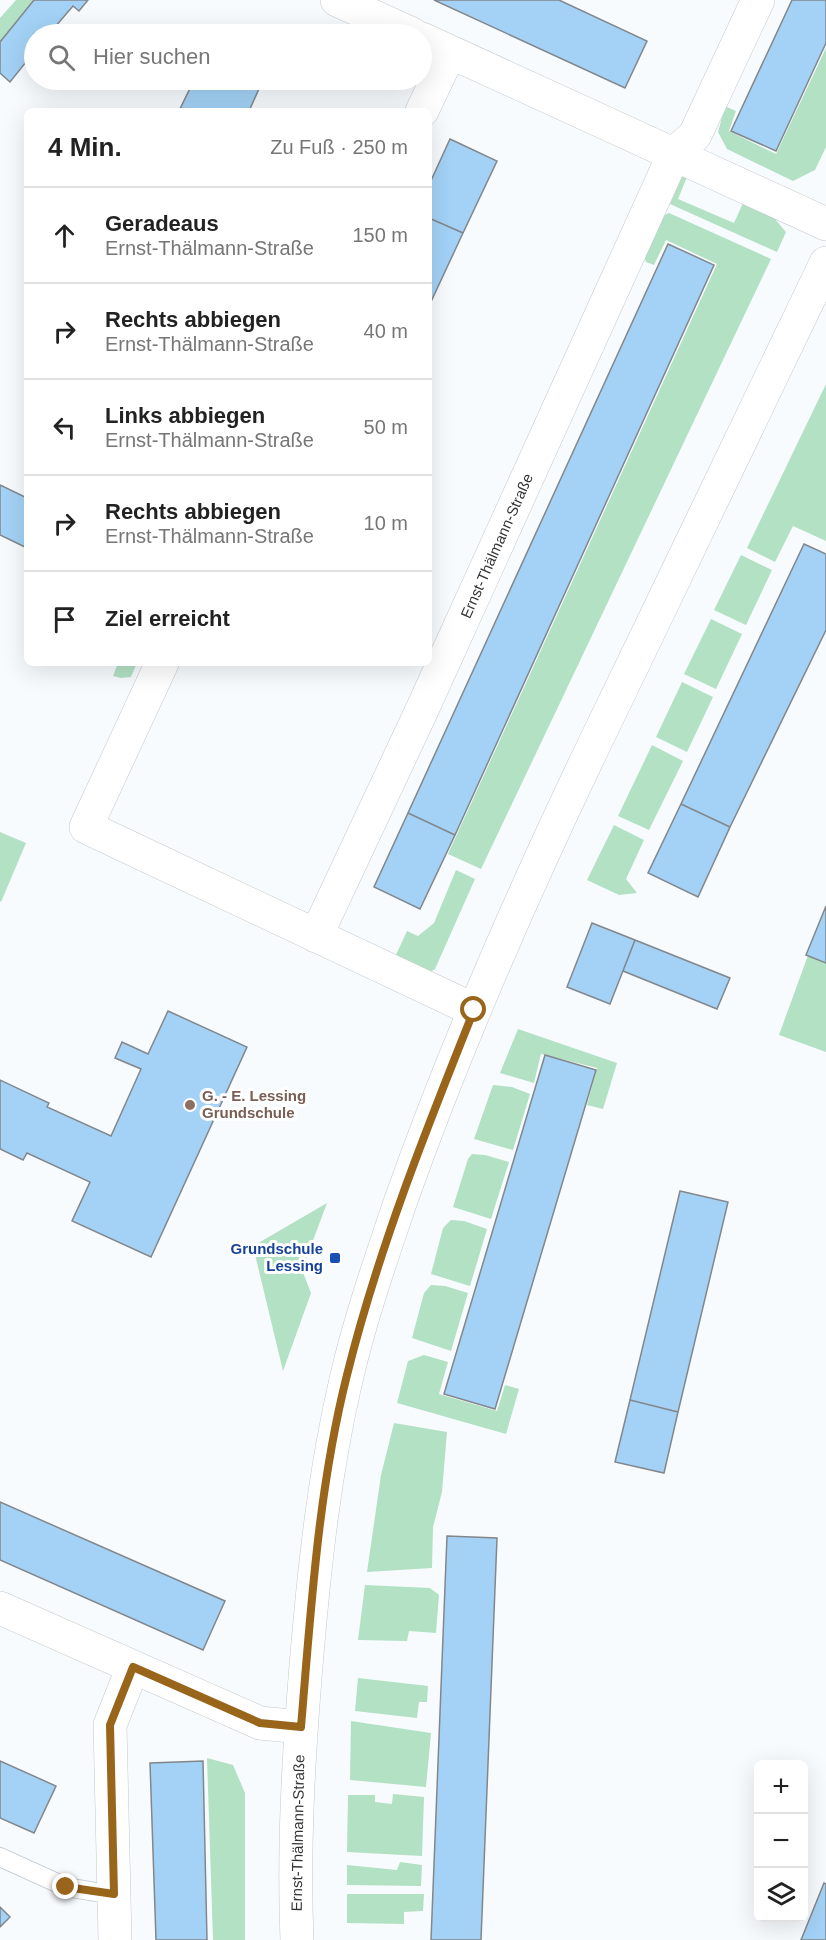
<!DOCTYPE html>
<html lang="de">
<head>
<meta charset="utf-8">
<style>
  body { margin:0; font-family:Arial,sans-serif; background:#f2f2f2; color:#222 }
  .controls { position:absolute; right:18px; bottom:18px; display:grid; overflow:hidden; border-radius:9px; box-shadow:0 6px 24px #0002 }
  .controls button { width:54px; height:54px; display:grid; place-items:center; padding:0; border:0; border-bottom:2px solid #e0e0e0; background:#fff; color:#222; font:30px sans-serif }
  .stop { position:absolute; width:18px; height:18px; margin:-14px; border:4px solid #99651b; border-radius:50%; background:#fff }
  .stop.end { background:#99651b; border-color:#fff; box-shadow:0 2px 6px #0008 }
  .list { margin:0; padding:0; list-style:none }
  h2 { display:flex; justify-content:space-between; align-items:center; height:78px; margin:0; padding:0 24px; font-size:26px }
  h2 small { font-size:20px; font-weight:400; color:#767676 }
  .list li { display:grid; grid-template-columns:39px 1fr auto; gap:18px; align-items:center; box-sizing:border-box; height:96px; padding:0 24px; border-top:2px solid #e0e0e0 }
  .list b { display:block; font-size:22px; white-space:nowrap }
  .list p { margin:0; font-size:20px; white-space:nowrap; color:#767676 }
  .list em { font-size:20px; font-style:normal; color:#767676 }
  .icon { flex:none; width:33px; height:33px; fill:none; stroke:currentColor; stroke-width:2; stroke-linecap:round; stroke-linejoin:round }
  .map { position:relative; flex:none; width:826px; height:1940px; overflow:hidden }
  .search { position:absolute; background:#fff; box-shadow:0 6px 24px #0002; left:24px; top:24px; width:408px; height:66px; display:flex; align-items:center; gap:15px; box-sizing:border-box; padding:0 21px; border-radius:33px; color:#767676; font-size:22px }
  .panel { position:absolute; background:#fff; box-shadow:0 6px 24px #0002; left:24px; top:108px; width:408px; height:558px; border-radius:9px }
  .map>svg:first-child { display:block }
  .green { fill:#b2e1c4 }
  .building { fill:#a3d2f6; stroke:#82878c; stroke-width:1.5 }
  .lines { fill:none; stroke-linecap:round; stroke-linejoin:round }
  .lane-casing { stroke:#c3c9ce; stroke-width:20 }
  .street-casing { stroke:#c3c9ce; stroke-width:34 }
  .secondary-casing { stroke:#c3c9ce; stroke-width:34 }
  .lane { stroke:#fff; stroke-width:18 }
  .street { stroke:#fff; stroke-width:33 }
  .secondary { stroke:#fff; stroke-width:33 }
  .route { stroke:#99651b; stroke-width:8 }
  .education-dot { fill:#8d6e63; stroke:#fff; stroke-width:2 }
  .transit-dot { fill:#1a4fb4; stroke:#fff; stroke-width:2 }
  .labels { text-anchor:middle; stroke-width:6; stroke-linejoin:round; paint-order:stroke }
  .street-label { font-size:15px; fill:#323436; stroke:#fff }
  .education-label { font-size:15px; font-weight:bold; fill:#785e54; stroke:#fff; text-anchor:start }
  .transit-label { font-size:15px; font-weight:bold; fill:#164399; stroke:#fff; text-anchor:end }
</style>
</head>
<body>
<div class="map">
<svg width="826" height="1940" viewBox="0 0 826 1940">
  <rect width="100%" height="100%" fill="#f8fbfe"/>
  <path class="green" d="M 16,0 L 34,0 L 0,42 L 0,18 Z
    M 826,48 L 826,147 L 815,170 L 793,181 L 727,149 L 718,132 L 725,106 L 736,111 L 729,131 L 776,154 Z
    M 682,177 L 687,177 L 678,199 L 734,223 L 743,203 L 774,218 L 786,232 L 777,252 L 670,204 Z
    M 669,213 L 771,259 L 481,869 L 448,854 L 717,264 L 666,240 L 654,265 L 646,262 L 644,255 L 660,217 Z
    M 826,384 L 826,541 L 793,526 L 775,562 L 747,548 Z
    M 741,555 L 772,570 L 746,625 L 714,610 Z
    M 711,619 L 742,634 L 716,689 L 684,674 Z
    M 118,663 L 137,663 L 131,677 L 121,678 L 113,676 Z
    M 682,682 L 713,697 L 687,752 L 656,737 Z
    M 652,745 L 683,761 L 649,830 L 618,816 Z
    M 614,825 L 644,840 L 626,879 L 637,893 L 619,895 L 587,880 Z
    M 0,832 L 26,843 L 1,902 L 0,901 Z
    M 456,870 L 475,879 L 435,969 L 429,973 L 395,957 L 407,931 L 418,936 L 434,923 Z
    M 826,906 L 826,1052 L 779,1035 Z
    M 518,1029 L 617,1063 L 603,1109 L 587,1105 L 597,1068 L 541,1054 L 534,1083 L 500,1073 Z
    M 493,1085 L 512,1087 L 530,1094 L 513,1150 L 474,1139 Z
    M 472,1154 L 485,1155 L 509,1162 L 491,1219 L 453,1207 L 468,1159 Z
    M 327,1203 L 302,1270 L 311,1293 L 283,1371 L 253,1246 Z
    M 451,1220 L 464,1221 L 487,1229 L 470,1286 L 431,1274 L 443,1228 Z
    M 431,1285 L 445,1286 L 468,1293 L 451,1351 L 412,1338 L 424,1293 Z
    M 424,1355 L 448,1362 L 439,1394 L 497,1411 L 505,1385 L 519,1389 L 506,1434 L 397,1403 L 408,1361 Z
    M 394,1423 L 447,1432 L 442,1492 L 433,1527 L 432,1568 L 367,1572 L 381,1475 Z
    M 365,1585 L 430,1588 L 439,1595 L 436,1633 L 409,1631 L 407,1641 L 358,1640 Z
    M 358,1678 L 428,1686 L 427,1702 L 419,1702 L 417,1718 L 355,1711 Z
    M 351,1721 L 431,1733 L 426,1787 L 350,1780 Z
    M 207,1758 L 233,1765 L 245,1793 L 245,1940 L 213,1940 Z
    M 393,1794 L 424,1797 L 422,1856 L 347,1852 L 348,1795 L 375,1795 L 375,1802 L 392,1804 Z
    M 400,1862 L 422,1865 L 421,1886 L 347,1885 L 347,1865 L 397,1870 Z
    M 347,1894 L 424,1894 L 423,1911 L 404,1912 L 404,1924 L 347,1923 Z"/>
  <path class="building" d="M 34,0 L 88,0 L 79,11 L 73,6 L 49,34 L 34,34 L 34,52 L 10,82 L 0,73 L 0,42 Z
    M 434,0 L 559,0 L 647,41 L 625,88 Z
    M 792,0 L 826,0 L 826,43 L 776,151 L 731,131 Z
    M 194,80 L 263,80 L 249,111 L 179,111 Z
    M 450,139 L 497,161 L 463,233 L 429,218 L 429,185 Z
    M 429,218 L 463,233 L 429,306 Z
    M 668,244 L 714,265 L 455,835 L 408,813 Z
    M 0,485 L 27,498 L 27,548 L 0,535 Z
    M 804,544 L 826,554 L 826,630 L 730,827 L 681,804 Z
    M 681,804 L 730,827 L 698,897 L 648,873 Z
    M 408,813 L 455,835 L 420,909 L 374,887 Z
    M 826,906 L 826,963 L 806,955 Z
    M 592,923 L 635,940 L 610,1004 L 567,987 Z
    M 635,940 L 730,978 L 717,1009 L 623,971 Z
    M 168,1011 L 247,1047 L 151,1257 L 72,1221 L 90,1182 L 27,1153 L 23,1160 L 0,1149 L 0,1080 L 49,1103 L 47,1107 L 111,1136 L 141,1069 L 115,1058 L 122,1042 L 148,1054 Z
    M 545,1055 L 596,1070 L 495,1409 L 444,1394 Z
    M 680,1191 L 728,1202 L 678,1412 L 630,1400 Z
    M 630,1400 L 678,1412 L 664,1473 L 615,1462 Z
    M 0,1502 L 225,1601 L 203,1650 L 0,1560 Z
    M 447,1536 L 497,1538 L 481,1940 L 431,1940 Z
    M 0,1761 L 56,1786 L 34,1833 L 0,1818 Z
    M 203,1761 L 207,1940 L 156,1940 L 150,1763 Z
    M 824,1883 L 826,1884 L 826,1940 L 801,1940 Z
    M 0,1907 L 10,1917 L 0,1927 Z"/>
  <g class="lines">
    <defs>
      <path id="lane" d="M 0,1857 L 66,1887 L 114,1895"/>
      <path id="street" d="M 337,0 L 412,34
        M 422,39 L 826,224
        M 422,111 L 450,52
        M 162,663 L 86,827 L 474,1010
        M 316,936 L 421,712 L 674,154 L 695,135 L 758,0
        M 0,1608 L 260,1723 L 301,1727
        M 115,1940 L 110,1725 L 133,1667"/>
      <path id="secondary" d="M 297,1940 C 293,1845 299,1749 307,1654 C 315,1561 325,1470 346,1380 C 360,1319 381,1259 401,1200 C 456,1045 522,895 593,747 C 671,586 748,425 826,263"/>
    </defs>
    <use href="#lane" class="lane-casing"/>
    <use href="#street" class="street-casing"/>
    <use href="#secondary" class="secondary-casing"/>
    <use href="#lane" class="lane"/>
    <use href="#street" class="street"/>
    <use href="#secondary" class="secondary"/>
  </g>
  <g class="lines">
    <path class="route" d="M 66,1887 L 114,1894 L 110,1725 L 133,1667 L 260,1723 L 301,1727 C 311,1609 318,1490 347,1375 C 378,1250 426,1130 474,1010"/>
  </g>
  <circle class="education-dot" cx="190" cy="1105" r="6"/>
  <rect class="transit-dot" x="329" y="1252" width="12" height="12" rx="3"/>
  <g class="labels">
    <g class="street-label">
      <text transform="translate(497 546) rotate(-66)" y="5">Ernst-Thälmann-Straße</text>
      <text transform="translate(298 1833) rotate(-89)" y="5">Ernst-Thälmann-Straße</text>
    </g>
    <g class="education-label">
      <text x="202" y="1101">G. - E. Lessing<tspan x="202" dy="17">Grundschule</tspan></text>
    </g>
    <g class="transit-label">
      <text x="323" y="1254">Grundschule<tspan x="323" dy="17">Lessing</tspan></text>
    </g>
  </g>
</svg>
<div class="controls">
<button>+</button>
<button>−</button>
<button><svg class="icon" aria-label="layers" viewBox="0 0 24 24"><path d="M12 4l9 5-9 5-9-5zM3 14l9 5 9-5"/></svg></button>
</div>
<div class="stop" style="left:474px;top:1010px"></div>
<div class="stop end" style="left:66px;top:1887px"></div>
<div class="search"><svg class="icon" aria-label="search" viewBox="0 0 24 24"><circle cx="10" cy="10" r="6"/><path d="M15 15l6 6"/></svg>Hier suchen</div>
<section class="panel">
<h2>4 Min.<small>Zu Fuß · 250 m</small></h2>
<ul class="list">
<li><svg class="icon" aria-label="ahead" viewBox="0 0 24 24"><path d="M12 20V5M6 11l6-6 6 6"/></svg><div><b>Geradeaus</b><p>Ernst-Thälmann-Straße</p></div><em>150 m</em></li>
<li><svg class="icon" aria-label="right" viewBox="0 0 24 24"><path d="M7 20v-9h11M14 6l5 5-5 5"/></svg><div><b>Rechts abbiegen</b><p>Ernst-Thälmann-Straße</p></div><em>40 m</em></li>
<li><svg class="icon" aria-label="left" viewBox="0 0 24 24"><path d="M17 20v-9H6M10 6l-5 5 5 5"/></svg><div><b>Links abbiegen</b><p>Ernst-Thälmann-Straße</p></div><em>50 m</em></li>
<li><svg class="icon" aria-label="right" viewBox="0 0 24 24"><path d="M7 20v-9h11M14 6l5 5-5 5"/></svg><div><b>Rechts abbiegen</b><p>Ernst-Thälmann-Straße</p></div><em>10 m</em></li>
<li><svg class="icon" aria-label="arrive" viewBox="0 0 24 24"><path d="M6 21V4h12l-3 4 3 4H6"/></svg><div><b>Ziel erreicht</b></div></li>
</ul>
</section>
</div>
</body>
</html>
